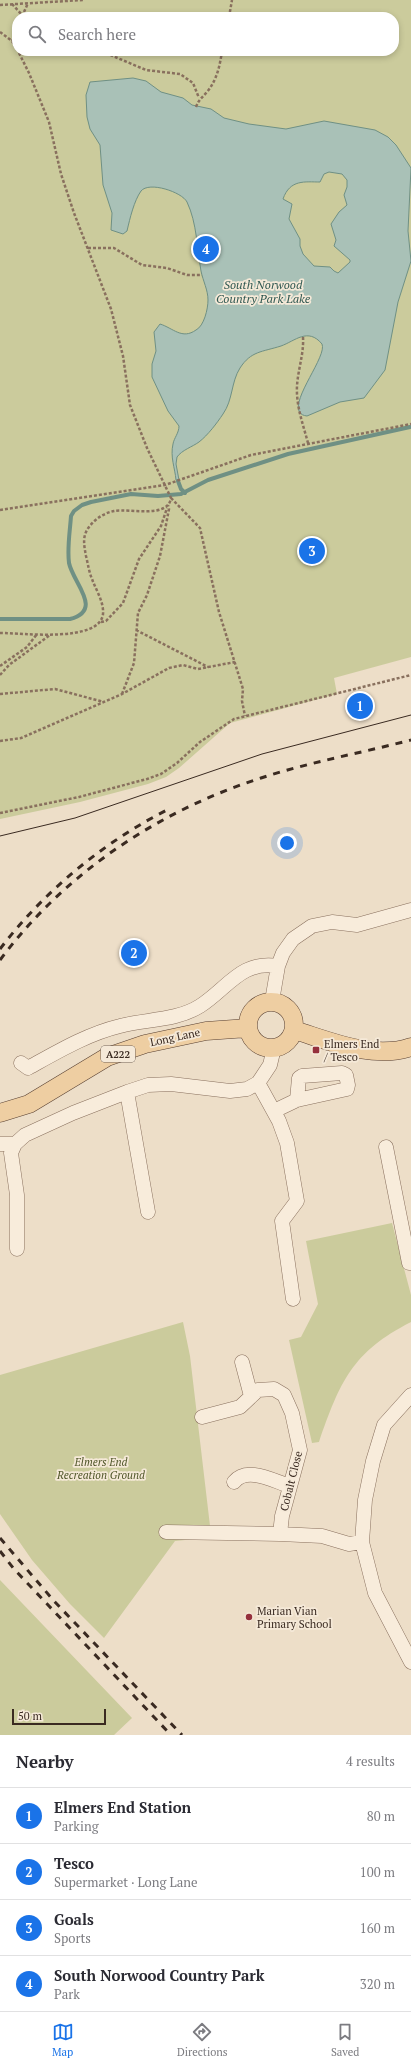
<!DOCTYPE html>
<html lang="en">
<head>
<meta charset="utf-8">
<style>
  body { margin:0; font-family:"PT Serif",serif; background:#f7f7f7; color:#2b2b33 }
  .scale { position:absolute; left:12px; bottom:10px; width:94px; box-sizing:border-box; padding-left:4px; border:2px solid #3a2a21; border-top:0; font-size:11px; line-height:14px; white-space:nowrap; color:#3a2a21; -webkit-text-stroke:3px #f5e9d8; paint-order:stroke }
  .you { position:absolute; left:287px; top:843px; width:14px; height:14px; margin:-10px; border:3px solid #fff; border-radius:50%; background:#1a73e8; box-shadow:0 0 0 6px #1a73e833 }
  .badge { display:grid; place-items:center; width:26px; height:26px; border-radius:50%; background:#1a73e8; color:#fff; font-size:13px; font-weight:700 }
  .pin { position:absolute; translate:-50% -50%; border:2px solid #fff; box-shadow:0 1px 4px #0006 }
  .list { margin:0; padding:0; list-style:none }
  h2 { display:flex; justify-content:space-between; align-items:center; height:52px; margin:0; padding:0 16px; font-size:17px }
  h2 small { font-size:13px; font-weight:400; color:#7c7c81 }
  .list li { display:grid; grid-template-columns:26px 1fr auto; gap:12px; align-items:center; box-sizing:border-box; height:56px; padding:0 16px; border-top:1px solid #e1e1e2 }
  .list b { display:block; font-size:15px; white-space:nowrap }
  .list p { margin:0; font-size:13px; white-space:nowrap; color:#7c7c81 }
  .list em { font-size:13px; font-style:normal; color:#7c7c81 }
  .icon { flex:none; width:22px; height:22px; fill:none; stroke:currentColor; stroke-width:2; stroke-linecap:round; stroke-linejoin:round }
  .map { position:relative; flex:none; width:411px; height:1735px; overflow:hidden }
  .search { position:absolute; background:#fff; box-shadow:0 2px 6px #0003; left:12px; right:12px; top:12px; height:44px; display:flex; align-items:center; gap:10px; box-sizing:border-box; padding:0 14px; border-radius:16px; color:#7c7c81; font-size:15px }
  .sheet { height:276px; background:#fff }
  nav { display:flex; justify-content:space-around; align-items:center; box-sizing:border-box; height:56px; border-top:1px solid #e1e1e2; background:#fff; font-size:11px; color:#7c7c81 }
  nav a { display:grid; justify-items:center; gap:2px }
  nav .on { color:#1a73e8 }
  .map>svg:first-child { display:block }
  .green { fill:#cbcb9c; fill-rule:evenodd }
  .water { fill:#a9c1b7; stroke:#6f9084; fill-rule:evenodd }
  .lines { fill:none; stroke-linecap:round; stroke-linejoin:round }
  .stream { stroke:#6f9084; stroke-width:4 }
  .minor-casing { stroke:#89705e; stroke-width:15 }
  .major-casing { stroke:#573f31; stroke-width:19 }
  .path { stroke:#89705e; stroke-width:2.5; stroke-dasharray:3 2; stroke-linecap:butt }
  .minor { stroke:#f8ecdb; stroke-width:14 }
  .major { stroke:#eecea2; stroke-width:18 }
  .tram { stroke:#3a2a21; stroke-width:1 }
  .rail { stroke:#3a2a21; stroke-width:3; stroke-dasharray:7 7; stroke-linecap:butt }
  .poi-dot { fill:#95303c; stroke:#f5e9d8; stroke-width:1.5 }
  .labels { text-anchor:middle; stroke-width:3.5; stroke-linejoin:round; paint-order:stroke }
  .shield { fill:#f5e9d8; stroke:#726358; stroke-width:1 }
  .shield-label { font-size:10px; font-weight:bold; fill:#3a2a21 }
  .street-label { font-size:11px; fill:#3a2a21; stroke:#f5e9d8 }
  .poi-label { font-size:11px; fill:#3a2a21; stroke:#f5e9d8; text-anchor:start }
  .park-label { font-size:11px; font-style:italic; fill:#4f5528; stroke:#f5e9d8 }
  .water-label { font-size:12px; font-style:italic; fill:#315952; stroke:#f5e9d8 }
</style>
</head>
<body>
<div class="map">
<svg width="411" height="1735" viewBox="0 0 411 1735">
  <rect width="100%" height="100%" fill="#eddec8"/>
  <path class="green" d="M 0,0 L 411,0 L 411,657 L 334,678 L 337,694 L 230,723 L 179,768 L 166,777 L 148,784 L 80,802 L 0,819 ZM 17,17 L 394,17 L 394,51 L 17,51 Z
    M 392,1223 L 411,1295 L 411,1322 C 352,1352 340,1382 319,1442 L 312,1443 L 289,1340 L 301,1337 L 318,1304 L 306,1241 Z
    M 183,1322 L 190,1356 L 210,1526 L 205,1538 L 175,1541 L 104,1638 L 70,1604 L 32,1560 L 0,1514 L 0,1375 Z
    M 0,1580 L 132,1718 L 114,1735 L 0,1735 Z"/>
  <path class="water" d="M 133,78 L 146,81 L 161,92 L 183,98 L 192,105 L 211,109 L 224,118 L 249,124 L 286,129 L 324,121 L 375,130 L 388,137 L 396,145 L 411,168 L 408,231 L 411,261 L 398,302 L 385,370 L 364,398 L 340,402 L 307,416 C 279,413 328,358 322,344 C 308,327 295,341 281,346 C 262,352 251,351 240,368 C 231,382 233,400 223,414 C 217,423 208,435 199,442 C 192,447 182,450 177,457 L 176,464 L 179,480 L 176,480 C 175,468 170,457 173,444 C 174,438 179,433 179,426 L 168,411 L 152,377 L 152,364 L 156,351 L 154,332 L 160,324 C 173,328 182,340 196,330 C 204,326 208,309 208,300 C 208,290 203,281 201,271 C 197,249 197,223 187,202 C 182,192 149,181 141,191 C 134,201 130,218 127,231 L 123,234 L 111,230 L 112,213 L 103,185 L 100,145 L 90,129 L 87,117 L 86,95 L 90,82 ZM 329,172 L 342,174 L 347,180 L 347,187 L 344,195 L 347,205 L 339,212 L 331,224 L 336,240 L 334,246 L 350,260 L 350,262 L 338,273 L 334,271 L 330,267 L 314,266 L 303,254 L 300,246 L 300,239 L 289,219 L 292,204 L 283,199 C 290,179 305,182 320,182 L 324,174 Z"/>
  <g class="lines">
    <path class="stream" d="M 178,481 L 181,489 L 185,493
      M 0,619 L 70,619 C 104,610 73,583 69,563 C 67,548 70,531 71,516 L 74,511 L 82,505 L 91,502 L 131,494 L 158,496 L 181,494 L 208,480 L 288,454 L 410,427"/>
    <defs>
      <path id="minor" d="M 272,1001 L 278,966 L 283,953 L 293,939 L 312,926 L 332,922 L 357,925 L 411,910
        M 21,1063 L 28,1068 C 57,1052 87,1034 120,1026 C 146,1019 176,1021 200,1006 C 228,988 241,960 278,966
        M 258,1083 L 279,1121 L 287,1143 L 297,1201 L 282,1221 L 293,1299
        M 127,1092 L 148,1212
        M 274,1111 L 297,1100 L 347,1089 L 348,1085 L 346,1075 L 342,1073 L 302,1076 L 299,1078 L 297,1100
        M 0,1144 L 15,1144
        M 386,1147 L 409,1263 L 411,1263
        M 17,1249 L 17,1195 L 11,1153 L 15,1144 L 25,1135 L 73,1113 L 127,1092 L 148,1085 L 171,1084 L 230,1091 L 247,1089 L 258,1083 L 270,1065 L 274,1048
        M 242,1362 L 251,1396
        M 411,1395 L 384,1425 L 373,1461 L 365,1500 L 362,1542 L 375,1593 L 411,1662
        M 202,1417 L 240,1407 L 258,1390 L 274,1389 L 284,1395 L 292,1413 L 300,1450 L 282,1516 L 280,1534
        M 234,1482 C 247,1466 273,1481 290,1486
        M 166,1532 L 280,1534 L 322,1536 L 349,1544 L 362,1542"/>
      <path id="major" d="M248 1025a23 23 0 1 1 46 0a23 23 0 1 1-46 0Z
        M 294,1030 C 330,1041 373,1060 411,1047
        M 0,1113 L 29,1104 L 107,1057 L 145,1044 L 206,1031 L 248,1028"/>
    </defs>
    <use href="#minor" class="minor-casing"/>
    <use href="#major" class="major-casing"/>
    <path class="path" d="M 12,4 L 24,17
      M 0,5 L 83,0
      M 24,17 L 24,12 L 28,3
      M 229,17 L 232,0
      M 0,32 L 12,41 L 17,50
      M 12,41 L 17,34
      M 101,51 L 146,70 L 180,74 L 193,83 L 199,98
      M 196,107 C 199,99 202,98 207,92 C 217,80 220,65 222,51
      M 88,248 L 114,248 L 142,265 L 167,268 L 187,275 L 202,275
      M 303,337 C 304,354 298,369 297,386 C 296,406 303,424 308,443
      M 171,498 L 200,528 L 219,612 L 243,689 L 242,701 L 245,716
      M 0,510 L 165,485 L 251,455 L 411,424
      M 101,622 L 106,621 L 123,603 L 139,559 L 161,526 L 167,508
      M 136,630 L 208,667
      M 0,633 C 22,633 100,643 103,614 C 104,602 96,590 92,579 C 89,572 88,564 86,556 C 84,545 82,536 89,527 C 95,519 104,513 114,511 C 129,508 168,519 171,498 L 147,448 L 130,405 L 123,356 L 111,309 L 74,213 L 61,174 L 49,122 L 29,73 L 18,51
      M 0,666 L 27,647 L 37,634
      M 0,675 L 9,665 L 50,635
      M 0,694 L 55,689 L 104,702
      M 122,694 L 134,663 L 138,613 L 147,595 L 160,556 L 169,509 L 168,505
      M 0,741 L 21,738 L 122,694 L 169,668 L 183,665 L 198,669 L 235,662
      M 0,813 L 79,797 L 147,779 L 161,774 L 177,763 L 200,742 L 234,719 L 411,675"/>
    <use href="#minor" class="minor"/>
    <use href="#major" class="major"/>
    <path class="tram" d="M 0,836 L 75,818 L 262,754 L 411,715"/>
    <path class="rail" d="M 0,949 C 44,891 106,840 171,808
      M 0,960 C 65,873 158,811 261,778 C 310,762 361,753 411,740
      M 0,1538 L 54,1601 L 182,1735
      M 0,1551 L 14,1569 L 171,1735"/>
  </g>
  <g class="poi-dot">
    <rect x="312" y="1046" width="8" height="8" rx="2"/>
    <circle cx="249" cy="1617" r="4"/>
  </g>
  <g class="labels">
    <rect class="shield" x="101" y="1046" width="34" height="16" rx="3"/>
    <g class="shield-label">
      <text x="118" y="1058">A222</text>
    </g>
    <g class="street-label">
      <text transform="translate(175 1037) rotate(-12)" y="4">Long Lane</text>
      <text transform="translate(291 1481) rotate(-76)" y="4">Cobalt Close</text>
    </g>
    <g class="poi-label">
      <text x="324" y="1048">Elmers End<tspan x="324" dy="13">/ Tesco</tspan></text>
      <text x="257" y="1615">Marian Vian<tspan x="257" dy="13">Primary School</tspan></text>
    </g>
    <g class="park-label">
      <text x="101" y="1466">Elmers End<tspan x="101" dy="13">Recreation Ground</tspan></text>
    </g>
    <g class="water-label">
      <text x="263" y="289">South Norwood<tspan x="263" dy="14">Country Park Lake</tspan></text>
    </g>
  </g>
</svg>
<div class="scale">50 m</div>
<div class="you"></div>
<div class="pin badge" style="left:360px;top:706px">1</div>
<div class="pin badge" style="left:134px;top:953px">2</div>
<div class="pin badge" style="left:312px;top:551px">3</div>
<div class="pin badge" style="left:206px;top:249px">4</div>
<div class="search"><svg class="icon" aria-label="search" viewBox="0 0 24 24"><circle cx="10" cy="10" r="6"/><path d="M15 15l6 6"/></svg>Search here</div>
</div>
<section class="sheet">
<h2>Nearby<small>4 results</small></h2>
<ul class="list">
<li><span class="badge">1</span><div><b>Elmers End Station</b><p>Parking</p></div><em>80 m</em></li>
<li><span class="badge">2</span><div><b>Tesco</b><p>Supermarket · Long Lane</p></div><em>100 m</em></li>
<li><span class="badge">3</span><div><b>Goals</b><p>Sports</p></div><em>160 m</em></li>
<li><span class="badge">4</span><div><b>South Norwood Country Park</b><p>Park</p></div><em>320 m</em></li>
</ul>
</section>
<nav>
<a class="on"><svg class="icon" aria-label="map" viewBox="0 0 24 24"><path d="M3 6l6-2 6 2 6-2v14l-6 2-6-2-6 2zM9 4v14M15 6v14"/></svg>Map</a>
<a><svg class="icon" aria-label="directions" viewBox="0 0 24 24"><path d="M12 3l9 9-9 9-9-9zM9 14v-3h6M13 9l2 2-2 2"/></svg>Directions</a>
<a><svg class="icon" aria-label="saved" viewBox="0 0 24 24"><path d="M7 4h10v16l-5-4-5 4z"/></svg>Saved</a>
</nav>
</body>
</html>
